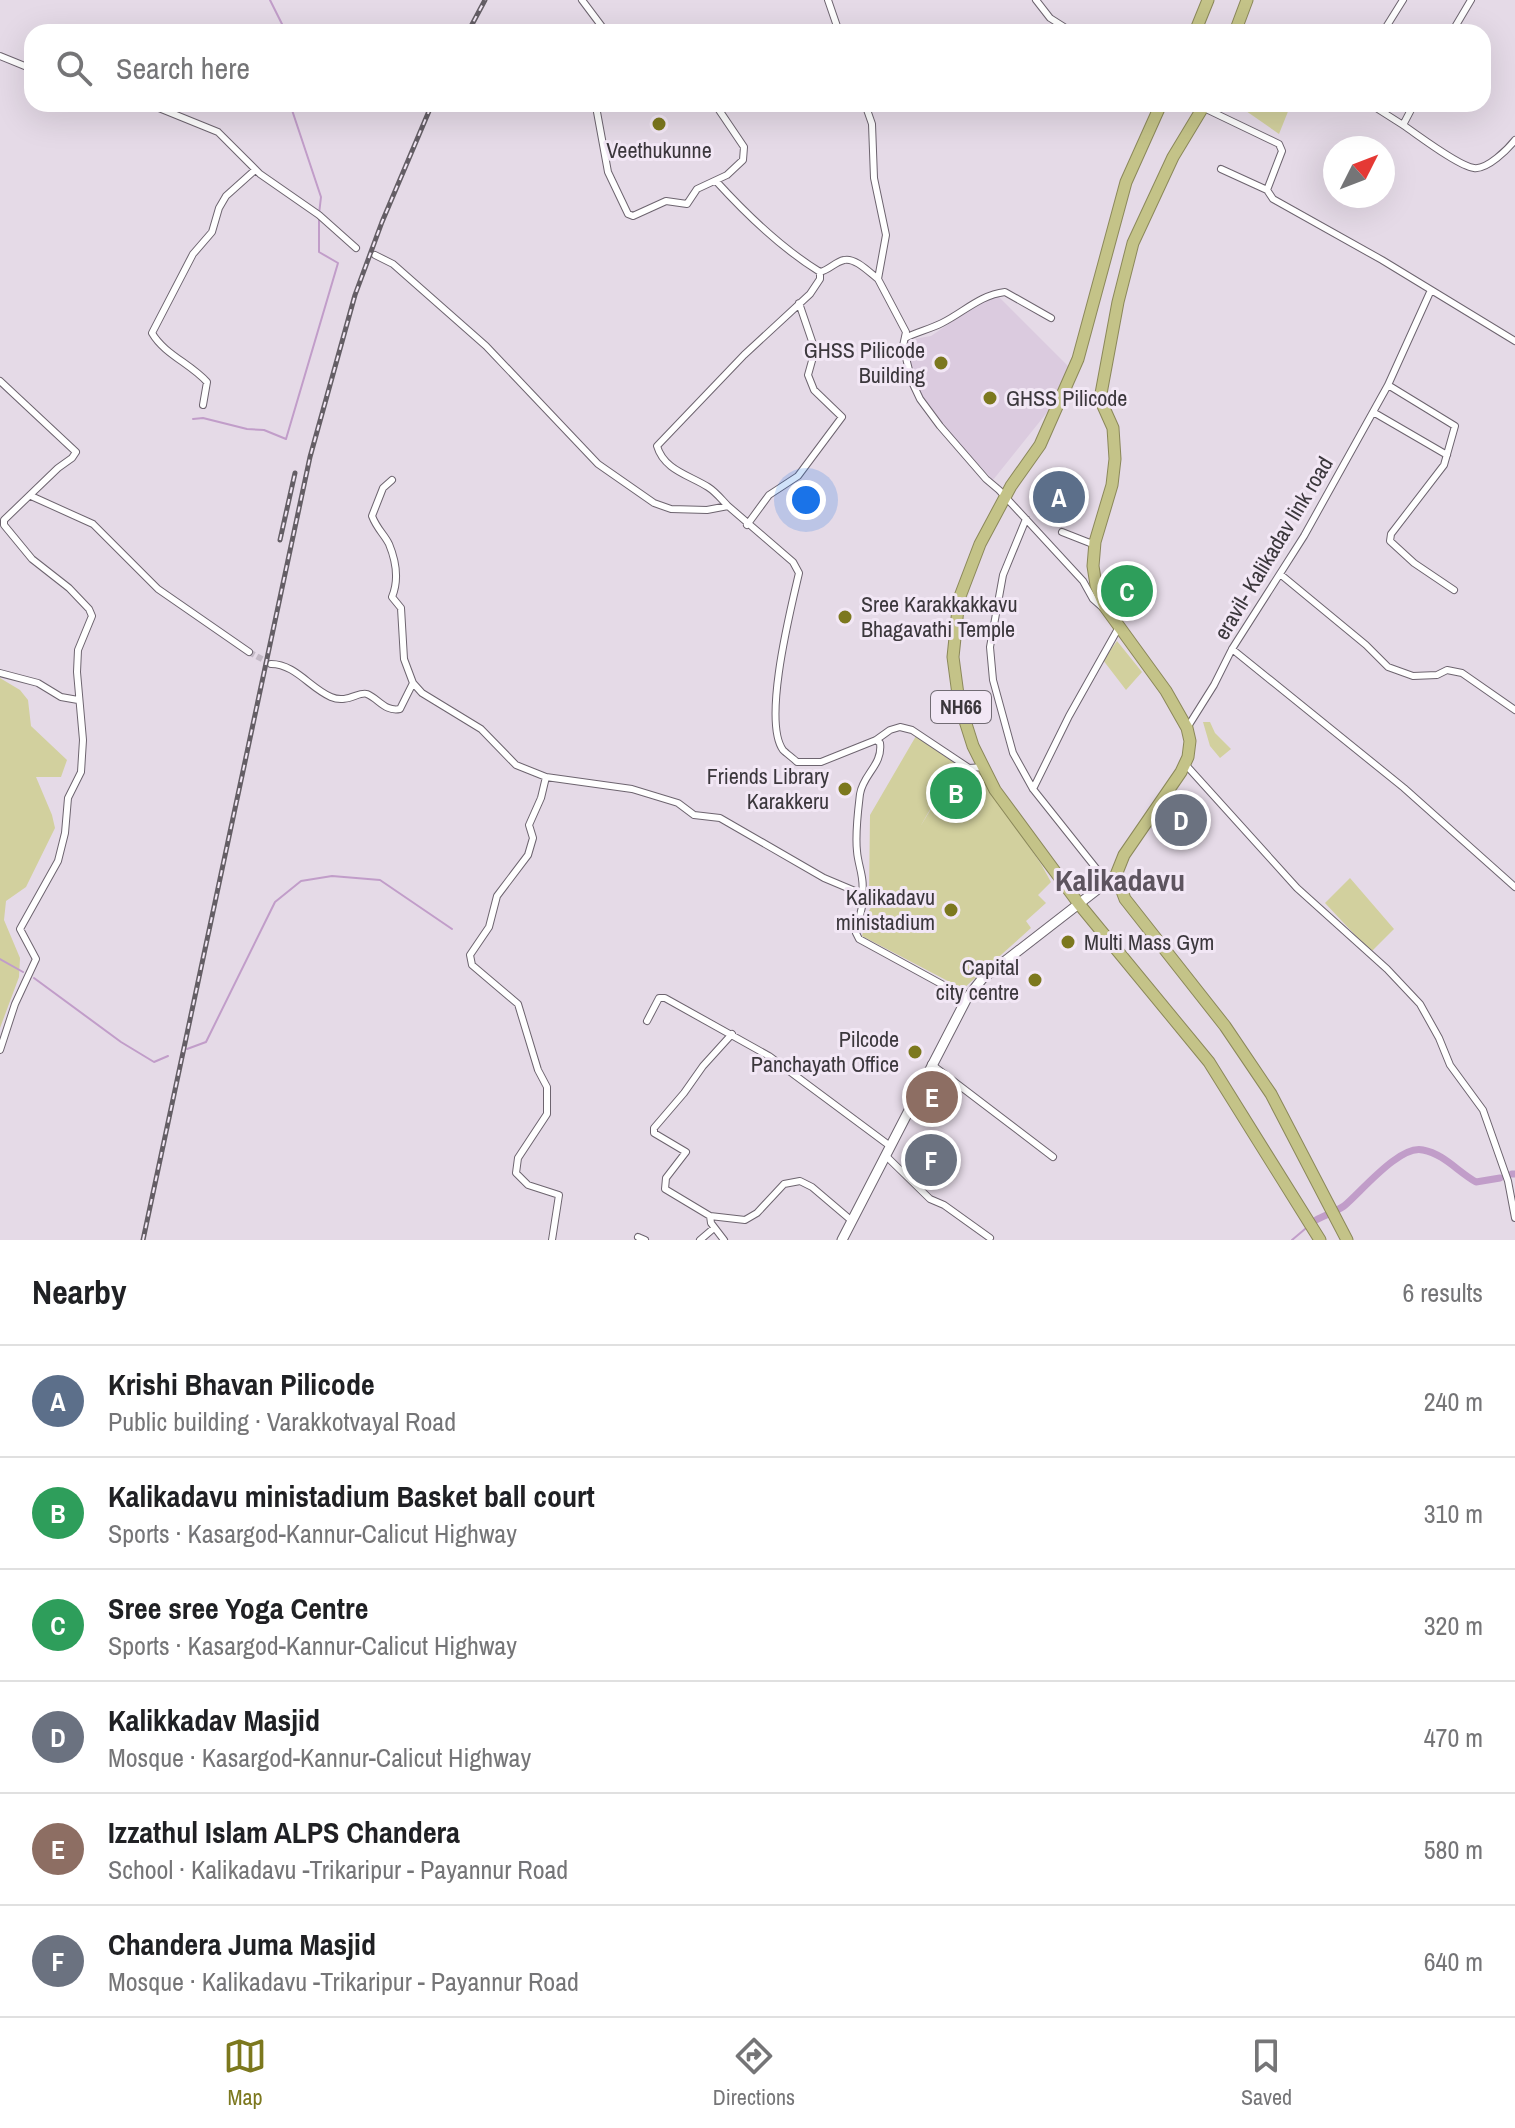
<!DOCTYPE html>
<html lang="en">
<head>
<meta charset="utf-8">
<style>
  body { margin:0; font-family:"Archivo Narrow",sans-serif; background:#f6f6f6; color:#202124 }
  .compass { position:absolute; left:1323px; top:136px; width:72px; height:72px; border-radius:50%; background:#fff; box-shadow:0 8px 32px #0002; rotate:48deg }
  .you { position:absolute; left:806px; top:500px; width:28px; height:28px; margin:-20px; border:6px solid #fff; border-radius:50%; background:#1a73e8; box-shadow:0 0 0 12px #1a73e833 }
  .badge { display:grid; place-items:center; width:52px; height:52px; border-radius:50%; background:#7c781e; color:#fff; font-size:26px; font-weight:700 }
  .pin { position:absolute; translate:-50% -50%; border:4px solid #fff; box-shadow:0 2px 8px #0006 }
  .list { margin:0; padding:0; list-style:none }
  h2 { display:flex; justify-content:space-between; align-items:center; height:104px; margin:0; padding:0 32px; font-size:34px }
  h2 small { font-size:26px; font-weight:400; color:#757577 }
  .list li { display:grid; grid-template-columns:52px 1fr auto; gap:24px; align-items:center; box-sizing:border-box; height:112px; padding:0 32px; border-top:2px solid #e0e0e0 }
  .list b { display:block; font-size:30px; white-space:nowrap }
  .list p { margin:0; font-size:26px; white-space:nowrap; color:#757577 }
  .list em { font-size:26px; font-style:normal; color:#757577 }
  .icon { flex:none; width:44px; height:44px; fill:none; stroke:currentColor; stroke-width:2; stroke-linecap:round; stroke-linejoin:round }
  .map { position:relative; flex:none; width:1515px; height:1240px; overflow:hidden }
  .search { position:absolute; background:#fff; box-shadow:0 8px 32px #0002; left:24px; right:24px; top:24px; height:88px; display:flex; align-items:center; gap:20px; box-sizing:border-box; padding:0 28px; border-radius:24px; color:#757577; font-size:30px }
  .sheet { height:776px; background:#fff }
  nav { display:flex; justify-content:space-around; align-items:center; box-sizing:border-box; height:112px; border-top:2px solid #e0e0e0; background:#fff; font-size:22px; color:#757577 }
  nav a { display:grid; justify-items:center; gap:4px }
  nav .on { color:#7c781e }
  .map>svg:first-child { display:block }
  .built { fill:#dbcbdf }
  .green { fill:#d2d09e }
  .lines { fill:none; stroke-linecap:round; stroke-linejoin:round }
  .stream { stroke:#c19dc9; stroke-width:2 }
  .canal { stroke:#c19dc9; stroke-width:7 }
  .minor-tunnel { stroke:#c3b9c5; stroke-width:6; stroke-dasharray:6 3; stroke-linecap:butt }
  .minor-casing { stroke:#6d646f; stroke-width:8 }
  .secondary-casing { stroke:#6d646f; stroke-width:11 }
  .trunk-casing { stroke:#8b885a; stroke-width:13 }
  .minor { stroke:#fff; stroke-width:6 }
  .secondary { stroke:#fff; stroke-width:9 }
  .trunk { stroke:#c4c388; stroke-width:11 }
  .rail-casing { stroke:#645e65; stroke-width:5 }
  .rail { stroke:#f2e7f5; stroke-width:2; stroke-dasharray:6; stroke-linecap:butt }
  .poi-dot { fill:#7c781e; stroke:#f2e7f5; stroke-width:3 }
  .labels { text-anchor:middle; stroke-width:6; stroke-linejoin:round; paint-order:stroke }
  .shield { fill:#f2e7f5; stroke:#726c74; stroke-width:2 }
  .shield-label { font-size:20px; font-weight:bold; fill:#3b373c }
  .poi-label { font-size:22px; fill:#3b373c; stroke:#f2e7f5; text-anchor:end }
  .street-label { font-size:22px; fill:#3b373c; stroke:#f2e7f5 }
  .district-label { font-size:30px; font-weight:bold; fill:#5d545f; stroke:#f2e7f5 }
</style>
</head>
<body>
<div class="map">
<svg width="1515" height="1240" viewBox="0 0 1515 1240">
  <rect width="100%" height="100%" fill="#e5dae7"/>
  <path class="built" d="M 998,296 L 1077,375 L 993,480 L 931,412 L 914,384 L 905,347 L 908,340 L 931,336 L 981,302 Z"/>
  <path class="green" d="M 1236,104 L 1291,104 L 1279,134 Z
    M 1117,641 L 1142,672 L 1126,690 L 1103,660 Z
    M 0,678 L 20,690 L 28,700 L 31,726 L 67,760 L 61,777 L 36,777 L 52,815 L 55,828 L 26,887 L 6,901 L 4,920 L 20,958 L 19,977 L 0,1028 Z
    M 1203,722 L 1210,722 L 1215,733 L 1231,749 L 1220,758 L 1210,746 Z
    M 916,736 L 956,764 L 920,827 L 956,768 L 962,769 L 972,776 L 979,773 L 1041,864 L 1051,882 L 1038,895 L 1046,903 L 1026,921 L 1031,928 L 963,989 L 862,936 L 868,912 L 879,896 L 869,894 L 870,815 Z
    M 1350,878 L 1394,929 L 1371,952 L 1325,903 Z"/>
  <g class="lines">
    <path class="stream" d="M 270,0 L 286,32
      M 290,104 L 321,197 L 319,214
      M 193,419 L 203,418 L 247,429 L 264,430 L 286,439 L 338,263 L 319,252 L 319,220
      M 0,959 L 23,972
      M 34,978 L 121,1042 L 154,1062 L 168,1056
      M 187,1049 L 206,1042 L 275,902 L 301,881 L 332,876 L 380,880 L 452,929
      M 1292,1240 L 1305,1229"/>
    <path class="canal" d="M 1512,1174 L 1515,1174
      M 1316,1220 C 1325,1215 1335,1212 1344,1206 C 1361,1192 1400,1144 1423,1150 C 1444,1154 1458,1172 1476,1182 L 1500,1178"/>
    <path class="minor-tunnel" d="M 249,652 L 271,664"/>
    <defs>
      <path id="minor" d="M 582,0 L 606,32
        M 828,0 L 839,32
        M 1036,0 L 1050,18 L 1072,32
        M 1383,32 L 1403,0
        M 1452,32 L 1471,0
        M 0,56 L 32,69
        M 149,104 L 218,132 L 260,174 L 319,215 L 356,248
        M 598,104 L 597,112 L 608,172 L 628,214 L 633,216 L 666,201 L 687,204 L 697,189 L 727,175 L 743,160 L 744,147 L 715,104
        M 865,104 L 872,124 L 874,178 L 886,235 L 878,279 L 906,332 L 903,346 L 912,382 L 920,399 L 940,426 L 986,479 L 999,490 L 1083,581 L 1093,599 L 1102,607
        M 1370,104 L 1403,125 L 1414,104
        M 1204,108 L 1279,144 L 1282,151 L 1267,190 L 1273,199 L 1382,260 L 1515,341
        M 1403,125 C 1418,135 1458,166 1474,168 C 1487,170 1508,149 1515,140
        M 1221,169 L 1267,190
        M 716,181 C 746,214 781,248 820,272 C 829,270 835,262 844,260 C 855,257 870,273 878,279
        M 375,255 L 393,264 L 486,346 L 598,464 L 654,503 L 671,509 L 707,510 L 728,506 L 793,562 L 799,573 C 791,608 762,721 783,750 C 787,754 793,758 797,762 L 821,762 L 876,740 L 890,730 L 900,727 L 912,730 L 969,768 L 984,767
        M 1431,290 L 1388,385 L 1455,426 L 1444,465 L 1391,534 L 1390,541 L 1414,563 L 1454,590
        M 905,338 C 917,332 930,329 942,323 C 964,312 980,295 1005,292 L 1051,318
        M 0,381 L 76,452 L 72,458 L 58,468 L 4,520 L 4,525 L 32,559 L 69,588 L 89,609 L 92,616 L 78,650 L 77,672 L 83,740 L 81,772 L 68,798 L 65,833 L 58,861 L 20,929 L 36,959 L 15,1004 L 0,1050
        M 203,405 L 207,382 C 191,364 164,354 152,333 L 193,254 L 212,232 L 219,208 L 226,196 L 255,170
        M 1373,412 L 1447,455
        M 392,480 L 383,488 L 372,516 C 377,529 384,534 389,544 C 396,561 399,580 392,597 L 401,608 L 404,659 L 413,683 L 422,693 L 481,729 L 516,765 L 546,777 L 632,789 L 678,803 L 694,815 L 720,818 L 824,878 L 862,894 L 864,898 L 856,933 L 859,939 L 967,998
        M 31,496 L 93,524 L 158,589 L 249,652
        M 728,506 C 722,500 716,492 708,487 C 689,475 664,470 657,446 L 744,355 L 810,294 L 820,279 L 820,272
        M 1026,519 L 1003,575 L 990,647 L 993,680 L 1013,753 L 1033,789 L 1107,882
        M 747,525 L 769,495 L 798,476 L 842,417 L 814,390 L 808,375 L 815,350 L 799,303
        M 1062,532 L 1090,543 L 1095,542
        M 1280,574 L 1366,645 L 1388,667 L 1413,676 L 1437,675 L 1447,670 L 1462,673 L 1515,710
        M 1232,649 L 1404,788 L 1515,887
        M 271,664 C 295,664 310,688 331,697 C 347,704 359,691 367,694 C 379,699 385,712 400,709 L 413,683
        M 0,673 L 38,683 L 61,697 L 78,700
        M 1187,728 L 1214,685 L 1232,649 L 1304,536 L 1388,385
        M 1185,764 L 1297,888 L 1387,969 L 1420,1004 L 1439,1038 L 1450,1065 L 1483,1110 L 1508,1181 L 1515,1218
        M 546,777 L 541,798 L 529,825 L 533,838 L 528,855 L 497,896 L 489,927 L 470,955 L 472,965 L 518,1004 L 538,1070 L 547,1087 L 547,1114 L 518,1158 L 516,1173 L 528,1185 L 559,1195 L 552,1240
        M 1033,789 L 1069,716 L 1119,627
        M 862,894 C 865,878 858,866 857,851 C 855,833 858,811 860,794 C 863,774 883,765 880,743 L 876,740
        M 647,1021 L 659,998 L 665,998 L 769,1056 L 890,1146
        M 732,1034 L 703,1066 L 684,1093 L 654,1128 L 654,1133 L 686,1152 L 666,1178 L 665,1189 L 710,1216 L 745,1220 L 757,1213 L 784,1184 L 800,1181 L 812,1187 L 852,1221
        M 931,1064 L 1053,1157
        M 885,1155 L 930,1199 L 944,1205 L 990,1238
        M 710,1216 L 711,1223 L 724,1240
        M 638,1237 L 645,1240
        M 700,1240 L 714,1228"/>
      <path id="secondary" d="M 842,1240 L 967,998 L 982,979 L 1116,875"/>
      <path id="trunk" d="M 1195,32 L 1208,0
        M 1235,32 L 1247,0
        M 1161,104 L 1126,182 L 1078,359 L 1040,445 L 1011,486 L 980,544 L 959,599 L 953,657 L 959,702 L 973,746 L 995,790 L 1079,904 L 1209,1062 L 1320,1240
        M 1205,104 L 1173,157 L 1133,243 L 1118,302 L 1100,399 L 1113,428 L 1115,459 L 1112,485 L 1095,542 L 1093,566 L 1096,585 L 1105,607 L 1166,691 L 1187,728 L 1190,741 L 1188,757 L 1181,772 L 1124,855 L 1116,875 L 1125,899 L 1225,1026 L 1271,1094 L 1347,1240"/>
    </defs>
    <use href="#minor" class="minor-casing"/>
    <use href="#secondary" class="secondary-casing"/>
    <use href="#trunk" class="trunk-casing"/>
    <use href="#minor" class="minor"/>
    <use href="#secondary" class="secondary"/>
    <use href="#trunk" class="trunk"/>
    <defs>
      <path id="rail" d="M 468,32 L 485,0
        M 280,540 L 295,473
        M 143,1240 L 310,457 L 355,295 L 382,222 L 432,104"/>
    </defs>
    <use href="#rail" class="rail-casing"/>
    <use href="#rail" class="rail"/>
  </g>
  <g class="poi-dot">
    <circle cx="659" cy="124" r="8"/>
    <circle cx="941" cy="363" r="8"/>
    <circle cx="990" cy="398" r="8"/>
    <circle cx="845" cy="617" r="8"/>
    <circle cx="845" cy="789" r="8"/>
    <circle cx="951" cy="910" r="8"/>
    <circle cx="1068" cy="942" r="8"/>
    <circle cx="1035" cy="980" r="8"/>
    <circle cx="915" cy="1052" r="8"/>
  </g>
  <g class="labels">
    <rect class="shield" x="931" y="691" width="60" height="32" rx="6"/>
    <g class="shield-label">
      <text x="961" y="714">NH66</text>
    </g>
    <g class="poi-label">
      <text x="659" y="158" text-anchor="middle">Veethukunne</text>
      <text x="925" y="358">GHSS Pilicode<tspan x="925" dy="25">Building</tspan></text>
      <text x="1006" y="406" text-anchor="start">GHSS Pilicode</text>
      <text x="861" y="612" text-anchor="start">Sree Karakkakkavu<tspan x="861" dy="25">Bhagavathi Temple</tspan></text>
      <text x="829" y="784">Friends Library<tspan x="829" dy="25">Karakkeru</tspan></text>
      <text x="935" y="905">Kalikadavu<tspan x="935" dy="25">ministadium</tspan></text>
      <text x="1084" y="950" text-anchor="start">Multi Mass Gym</text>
      <text x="1019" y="975">Capital<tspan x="1019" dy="25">city centre</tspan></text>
      <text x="899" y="1047">Pilcode<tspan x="899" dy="25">Panchayath Office</tspan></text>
    </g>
    <g class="street-label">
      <text transform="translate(1273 548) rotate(-59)" y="8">eravil- Kalikadav link road</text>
    </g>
    <g class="district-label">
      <text x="1120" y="891">Kalikadavu</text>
    </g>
  </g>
</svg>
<svg class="compass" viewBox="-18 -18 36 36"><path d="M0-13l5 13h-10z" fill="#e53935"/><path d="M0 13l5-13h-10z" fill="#757577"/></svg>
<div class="you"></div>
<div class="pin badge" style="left:1059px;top:497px;background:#5c6f8a">A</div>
<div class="pin badge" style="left:956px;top:793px;background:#2e9e5b">B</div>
<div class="pin badge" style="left:1127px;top:591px;background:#2e9e5b">C</div>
<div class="pin badge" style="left:1181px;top:820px;background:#6b7280">D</div>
<div class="pin badge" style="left:932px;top:1097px;background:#8d6e63">E</div>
<div class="pin badge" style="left:931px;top:1160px;background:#6b7280">F</div>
<div class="search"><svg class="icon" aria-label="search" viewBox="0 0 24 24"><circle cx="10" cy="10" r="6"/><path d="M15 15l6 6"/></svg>Search here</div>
</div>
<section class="sheet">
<h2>Nearby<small>6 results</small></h2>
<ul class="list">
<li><span class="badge" style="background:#5c6f8a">A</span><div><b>Krishi Bhavan Pilicode</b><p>Public building · Varakkotvayal Road</p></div><em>240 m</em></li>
<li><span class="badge" style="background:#2e9e5b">B</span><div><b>Kalikadavu ministadium Basket ball court</b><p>Sports · Kasargod-Kannur-Calicut Highway</p></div><em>310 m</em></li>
<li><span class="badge" style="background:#2e9e5b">C</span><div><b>Sree sree Yoga Centre</b><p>Sports · Kasargod-Kannur-Calicut Highway</p></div><em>320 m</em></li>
<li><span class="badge" style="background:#6b7280">D</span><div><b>Kalikkadav Masjid</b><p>Mosque · Kasargod-Kannur-Calicut Highway</p></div><em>470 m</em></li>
<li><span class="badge" style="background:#8d6e63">E</span><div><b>Izzathul Islam ALPS Chandera</b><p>School · Kalikadavu -Trikaripur - Payannur Road</p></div><em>580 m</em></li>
<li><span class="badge" style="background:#6b7280">F</span><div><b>Chandera Juma Masjid</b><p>Mosque · Kalikadavu -Trikaripur - Payannur Road</p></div><em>640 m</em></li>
</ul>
</section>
<nav>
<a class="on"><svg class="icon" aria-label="map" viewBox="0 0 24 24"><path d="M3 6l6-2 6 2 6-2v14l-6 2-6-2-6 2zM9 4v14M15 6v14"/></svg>Map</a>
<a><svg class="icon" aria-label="directions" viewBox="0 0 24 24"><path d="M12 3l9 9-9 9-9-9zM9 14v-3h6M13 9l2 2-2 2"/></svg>Directions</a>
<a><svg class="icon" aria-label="saved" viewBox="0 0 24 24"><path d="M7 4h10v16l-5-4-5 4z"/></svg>Saved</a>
</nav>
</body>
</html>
